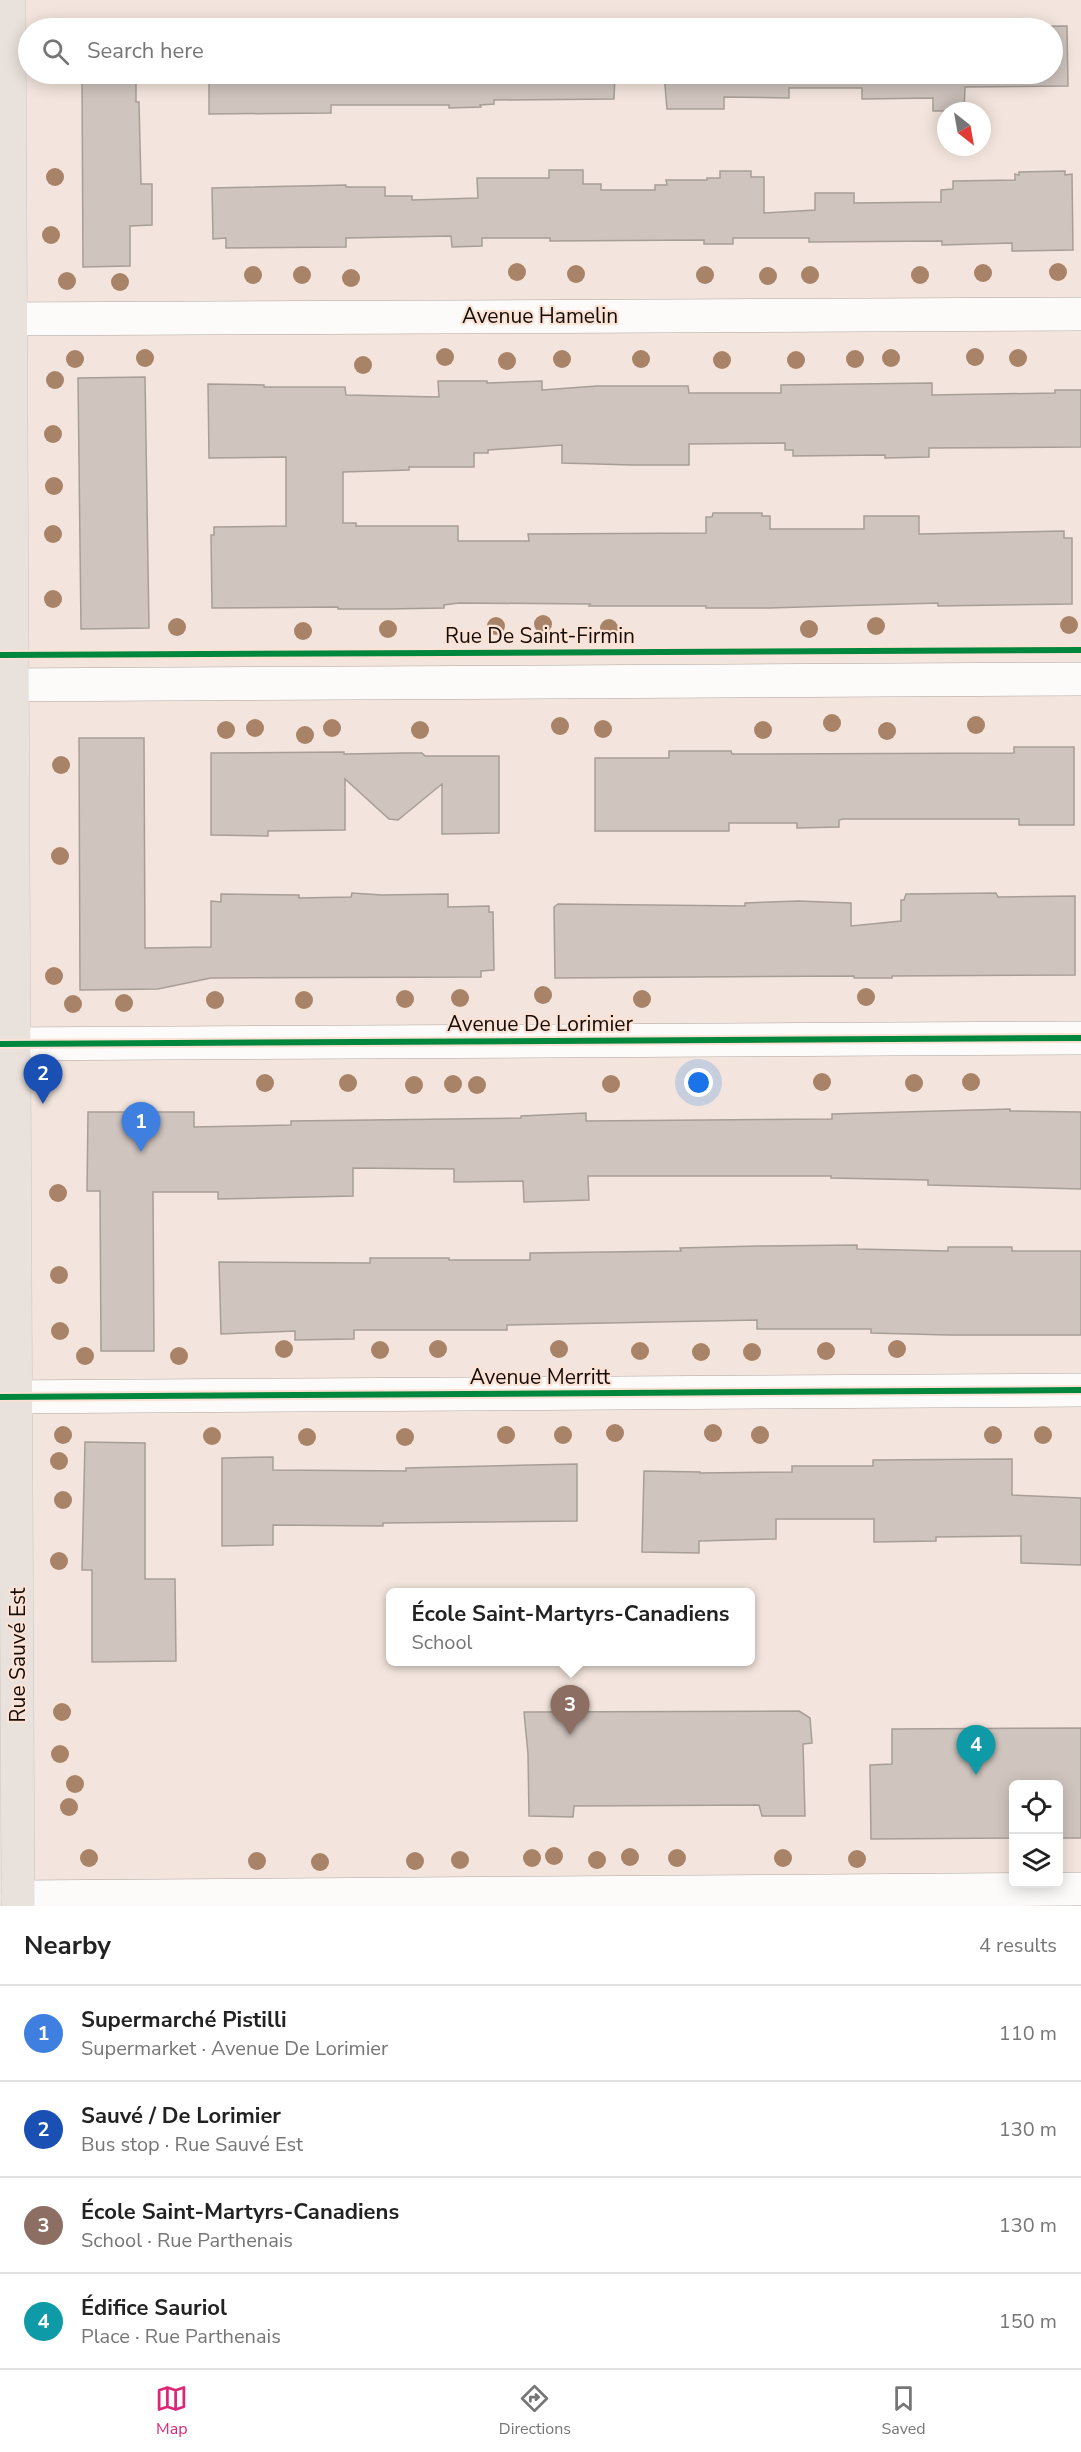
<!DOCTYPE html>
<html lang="en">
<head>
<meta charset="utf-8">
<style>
  body { margin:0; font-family:"Nunito Sans",sans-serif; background:#f2f2f2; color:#222 }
  .controls { position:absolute; right:18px; bottom:18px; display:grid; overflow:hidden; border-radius:9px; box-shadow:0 3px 15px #0003 }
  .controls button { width:54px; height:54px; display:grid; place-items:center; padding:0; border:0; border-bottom:2px solid #e0e0e0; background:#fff; color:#222; font:30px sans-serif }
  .compass { position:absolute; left:937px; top:102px; width:54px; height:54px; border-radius:50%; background:#fff; box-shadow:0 3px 15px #0003; rotate:149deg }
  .you { position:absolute; left:699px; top:1083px; width:21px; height:21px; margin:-15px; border:4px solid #fff; border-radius:50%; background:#1a73e8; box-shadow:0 0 0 9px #1a73e833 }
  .badge { display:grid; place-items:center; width:39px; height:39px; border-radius:50%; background:#db2777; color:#fff; font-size:20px; font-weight:700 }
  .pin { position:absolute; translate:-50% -50px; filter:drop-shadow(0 2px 3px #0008) }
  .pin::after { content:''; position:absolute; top:32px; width:21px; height:18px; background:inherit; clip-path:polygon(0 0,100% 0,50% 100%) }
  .popup { position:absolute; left:386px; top:1588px; width:369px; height:78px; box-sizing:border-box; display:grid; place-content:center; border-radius:9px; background:#fff; filter:drop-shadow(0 2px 4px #0005); font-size:20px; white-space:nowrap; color:#767676 }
  .popup b { font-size:22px; color:#222 }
  .popup::after { content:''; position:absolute; left:50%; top:100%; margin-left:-12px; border:12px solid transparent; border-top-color:#fff }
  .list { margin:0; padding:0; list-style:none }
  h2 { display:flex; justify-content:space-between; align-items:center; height:78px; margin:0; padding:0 24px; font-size:26px }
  h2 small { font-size:20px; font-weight:400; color:#767676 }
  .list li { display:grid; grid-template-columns:39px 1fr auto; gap:18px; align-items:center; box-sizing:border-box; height:96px; padding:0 24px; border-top:2px solid #e0e0e0 }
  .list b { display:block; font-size:22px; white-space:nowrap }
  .list p { margin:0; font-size:20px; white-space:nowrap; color:#767676 }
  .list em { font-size:20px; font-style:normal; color:#767676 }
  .icon { flex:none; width:33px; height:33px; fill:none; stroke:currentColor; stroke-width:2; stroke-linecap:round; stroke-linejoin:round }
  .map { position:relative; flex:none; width:1081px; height:1906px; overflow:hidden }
  .search { position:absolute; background:#fff; box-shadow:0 3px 15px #0003; left:18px; right:18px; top:18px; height:66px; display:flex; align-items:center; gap:15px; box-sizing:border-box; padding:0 21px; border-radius:33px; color:#767676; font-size:22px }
  .sheet { height:462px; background:#fff }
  nav { display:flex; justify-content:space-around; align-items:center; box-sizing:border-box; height:84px; border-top:2px solid #e0e0e0; background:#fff; font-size:16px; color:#767676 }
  nav a { display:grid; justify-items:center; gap:3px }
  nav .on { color:#db2777 }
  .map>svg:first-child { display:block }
  .building { fill:#cfc4be; stroke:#a89e98; stroke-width:1.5 }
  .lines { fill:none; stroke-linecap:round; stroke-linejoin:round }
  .minor-casing { stroke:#afa59f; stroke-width:34 }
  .major-casing { stroke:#ccc5c2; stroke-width:34 }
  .minor { stroke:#fdfbfa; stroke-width:33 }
  .major { stroke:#e9e1db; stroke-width:33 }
  .cycleway-casing { stroke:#fbe2d5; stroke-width:10 }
  .cycleway { stroke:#00873e; stroke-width:6 }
  .tree { fill:#a88368 }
  .labels { text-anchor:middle; stroke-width:4.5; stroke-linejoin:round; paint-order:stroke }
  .street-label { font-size:21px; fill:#140c08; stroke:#fbe2d5 }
</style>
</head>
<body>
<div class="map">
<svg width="1081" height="1906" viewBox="0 0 1081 1906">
  <rect width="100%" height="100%" fill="#f3e5dd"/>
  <path class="building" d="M 82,21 L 135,21 L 135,28 L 82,28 Z
    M 931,24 L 965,24 L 965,27 L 1067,26 L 1068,86 L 965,87 L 964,111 L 933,111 L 933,98 L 862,99 L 862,88 L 789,88 L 789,98 L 724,97 L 724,109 L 667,109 L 664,74 L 1053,74 L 1053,28 L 874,28 L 931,28 Z
    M 82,74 L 136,74 L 136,102 L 139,102 L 141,184 L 152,184 L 152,225 L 130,226 L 130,266 L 83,267 Z
    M 209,74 L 615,74 L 614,99 L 494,100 L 494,104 L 480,105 L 481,107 L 449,108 L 449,105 L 331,105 L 331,113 L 209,114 Z
    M 549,170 L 583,170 L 583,184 L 601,184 L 601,190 L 655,190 L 655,185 L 667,185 L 666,180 L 707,180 L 707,178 L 720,178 L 720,171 L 751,171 L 751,177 L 764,177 L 764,213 L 815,210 L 815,193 L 854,193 L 854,203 L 941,202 L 941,190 L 953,189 L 953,181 L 1015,180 L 1015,174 L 1019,175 L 1019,172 L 1065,171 L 1065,175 L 1072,174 L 1073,250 L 1012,251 L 1012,243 L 942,245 L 942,241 L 809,242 L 809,238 L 733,238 L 733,244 L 704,244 L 704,240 L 550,241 L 550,238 L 482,238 L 482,246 L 452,247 L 451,236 L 346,238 L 346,247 L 226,248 L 226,238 L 213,239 L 212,188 L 346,185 L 346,187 L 385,187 L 385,196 L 412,196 L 412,200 L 478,198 L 477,178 L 549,178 Z
    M 145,377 L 149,628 L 81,629 L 78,378 Z
    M 438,381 L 487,381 L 487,383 L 542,381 L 542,390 L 597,386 L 688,386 L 689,393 L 781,393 L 781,385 L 932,383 L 932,395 L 1055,393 L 1055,390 L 1081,390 L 1081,447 L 929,448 L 929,457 L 885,458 L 885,455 L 793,456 L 793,450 L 785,450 L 785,443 L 689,444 L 689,465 L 632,465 L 562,463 L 562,445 L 488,450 L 488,453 L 474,453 L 474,467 L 409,467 L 409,470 L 343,472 L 343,523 L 356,523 L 356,526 L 458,526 L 458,541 L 529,541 L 528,534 L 706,533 L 706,517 L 712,517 L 713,513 L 762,513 L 762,516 L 770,516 L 770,529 L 864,529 L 864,516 L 919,516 L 919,534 L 1064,531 L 1064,538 L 1072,538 L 1072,604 L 938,606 L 938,603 L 769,608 L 706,608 L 706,606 L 589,606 L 590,604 L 459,603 L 444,605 L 444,608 L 387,609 L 338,609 L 338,607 L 212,608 L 211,535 L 214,535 L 214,527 L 286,526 L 286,457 L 209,458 L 208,384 L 264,385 L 264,387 L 345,387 L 346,395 L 439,397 Z
    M 79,738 L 144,738 L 145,948 L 211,947 L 211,901 L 221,902 L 221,894 L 299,895 L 299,898 L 351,897 L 352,893 L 382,895 L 448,894 L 448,907 L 489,906 L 489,912 L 493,912 L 494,970 L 481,971 L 481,977 L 211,978 L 158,989 L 80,990 Z
    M 1014,747 L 1074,747 L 1074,825 L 1019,825 L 1019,819 L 843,819 L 839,820 L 839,827 L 797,828 L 797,823 L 729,823 L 729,831 L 595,831 L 595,758 L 669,758 L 669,751 L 731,751 L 732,754 L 1014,753 Z
    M 344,752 L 344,754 L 405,753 L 422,753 L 425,756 L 499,756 L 499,833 L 442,834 L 442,784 L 398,820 L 389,819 L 345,779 L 345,830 L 268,831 L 268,836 L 211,835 L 211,753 Z
    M 996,893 L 998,897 L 1075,896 L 1075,975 L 892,976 L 892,978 L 854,978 L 854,976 L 555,978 L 554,907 L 558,904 L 745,906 L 745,903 L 799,901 L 851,903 L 851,926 L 901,921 L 901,900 L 904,900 L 906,894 Z
    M 1010,1109 L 1010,1111 L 1081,1112 L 1081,1189 L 928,1185 L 928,1180 L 831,1178 L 831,1176 L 588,1176 L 589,1200 L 524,1202 L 523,1181 L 454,1182 L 454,1169 L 353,1168 L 353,1196 L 218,1199 L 218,1192 L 153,1192 L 154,1351 L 101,1351 L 100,1191 L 87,1191 L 88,1112 L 194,1112 L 194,1127 L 291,1125 L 291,1121 L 521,1118 L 521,1116 L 586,1113 L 586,1121 L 832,1119 L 832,1114 Z
    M 857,1245 L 857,1249 L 948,1251 L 948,1247 L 1012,1247 L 1012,1251 L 1081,1251 L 1081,1335 L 949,1335 L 871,1333 L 871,1329 L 757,1329 L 757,1320 L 507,1325 L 507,1330 L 354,1330 L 354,1339 L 295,1340 L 295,1331 L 221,1334 L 219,1262 L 370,1263 L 370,1258 L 449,1258 L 449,1260 L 530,1260 L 530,1253 L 681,1251 L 680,1248 L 757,1246 Z
    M 85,1442 L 145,1443 L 145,1579 L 175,1579 L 176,1661 L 92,1662 L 92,1570 L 82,1570 Z
    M 273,1457 L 273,1470 L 406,1471 L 406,1468 L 577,1464 L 577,1521 L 383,1523 L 383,1526 L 273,1525 L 273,1545 L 222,1546 L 222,1458 Z
    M 1012,1459 L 1012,1495 L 1081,1498 L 1081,1565 L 1021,1563 L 1021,1536 L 936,1537 L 936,1541 L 874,1542 L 874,1519 L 776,1519 L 776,1539 L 699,1541 L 699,1553 L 642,1552 L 644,1471 L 700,1472 L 700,1473 L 792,1472 L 792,1466 L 873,1466 L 873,1460 Z
    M 799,1711 L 810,1718 L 812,1743 L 803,1744 L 805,1816 L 762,1816 L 759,1805 L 574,1806 L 573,1817 L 529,1816 L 528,1754 L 524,1712 Z
    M 1081,1728 L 1081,1838 L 1059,1838 L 1059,1785 L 1014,1785 L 1014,1838 L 871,1839 L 870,1765 L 892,1764 L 892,1729 Z"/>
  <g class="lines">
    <defs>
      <path id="minor" d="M 0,319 L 1081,314
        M 0,685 L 1081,679
        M 0,1044 L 1081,1038
        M 0,1397 L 1081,1390
        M 18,1897 L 1081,1889"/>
      <path id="major" d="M 9,0 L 18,1906"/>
    </defs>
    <use href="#minor" class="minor-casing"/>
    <use href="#major" class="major-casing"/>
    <use href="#minor" class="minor"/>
    <use href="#major" class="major"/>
    <defs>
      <path id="cycleway" d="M 0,655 L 1081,650
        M 0,1044 L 1081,1038
        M 0,1397 L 1081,1390"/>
    </defs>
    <use href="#cycleway" class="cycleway-casing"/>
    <use href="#cycleway" class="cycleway"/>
  </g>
  <g class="tree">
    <circle cx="55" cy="177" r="9"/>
    <circle cx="51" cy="235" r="9"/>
    <circle cx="517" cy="272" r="9"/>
    <circle cx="1058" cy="272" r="9"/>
    <circle cx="983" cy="273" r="9"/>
    <circle cx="576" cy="274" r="9"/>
    <circle cx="253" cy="275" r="9"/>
    <circle cx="302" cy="275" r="9"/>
    <circle cx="705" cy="275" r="9"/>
    <circle cx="810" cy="275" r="9"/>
    <circle cx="920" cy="275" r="9"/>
    <circle cx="768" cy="276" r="9"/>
    <circle cx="351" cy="278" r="9"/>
    <circle cx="67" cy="281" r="9"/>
    <circle cx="120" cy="282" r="9"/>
    <circle cx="445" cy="357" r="9"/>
    <circle cx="975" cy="357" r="9"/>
    <circle cx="145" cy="358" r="9"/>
    <circle cx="891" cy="358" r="9"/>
    <circle cx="1018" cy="358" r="9"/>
    <circle cx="75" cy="359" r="9"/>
    <circle cx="562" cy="359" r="9"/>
    <circle cx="641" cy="359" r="9"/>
    <circle cx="855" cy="359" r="9"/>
    <circle cx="722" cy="360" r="9"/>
    <circle cx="796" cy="360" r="9"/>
    <circle cx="507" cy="361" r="9"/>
    <circle cx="363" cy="365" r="9"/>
    <circle cx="55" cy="380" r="9"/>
    <circle cx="53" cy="434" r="9"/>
    <circle cx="54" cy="486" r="9"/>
    <circle cx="53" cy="534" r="9"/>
    <circle cx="53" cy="599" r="9"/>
    <circle cx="543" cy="624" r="9"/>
    <circle cx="1069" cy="625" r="9"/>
    <circle cx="496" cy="626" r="9"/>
    <circle cx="876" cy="626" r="9"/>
    <circle cx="177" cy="627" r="9"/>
    <circle cx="609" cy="628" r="9"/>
    <circle cx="388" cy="629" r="9"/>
    <circle cx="809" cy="629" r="9"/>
    <circle cx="303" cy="631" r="9"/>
    <circle cx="832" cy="723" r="9"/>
    <circle cx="976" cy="725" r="9"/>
    <circle cx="560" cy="726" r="9"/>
    <circle cx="255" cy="728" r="9"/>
    <circle cx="332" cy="728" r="9"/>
    <circle cx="603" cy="729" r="9"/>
    <circle cx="226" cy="730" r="9"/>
    <circle cx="420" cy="730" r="9"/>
    <circle cx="763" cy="730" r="9"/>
    <circle cx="887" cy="731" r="9"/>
    <circle cx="305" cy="735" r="9"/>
    <circle cx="61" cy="765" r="9"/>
    <circle cx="60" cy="856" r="9"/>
    <circle cx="54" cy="976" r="9"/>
    <circle cx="543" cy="995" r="9"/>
    <circle cx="866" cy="997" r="9"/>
    <circle cx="460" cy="998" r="9"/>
    <circle cx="405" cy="999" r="9"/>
    <circle cx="642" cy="999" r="9"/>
    <circle cx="215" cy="1000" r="9"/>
    <circle cx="304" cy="1000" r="9"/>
    <circle cx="124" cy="1003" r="9"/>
    <circle cx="73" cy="1004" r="9"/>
    <circle cx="822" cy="1082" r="9"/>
    <circle cx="971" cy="1082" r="9"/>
    <circle cx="265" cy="1083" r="9"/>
    <circle cx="348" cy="1083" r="9"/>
    <circle cx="914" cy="1083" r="9"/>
    <circle cx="453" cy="1084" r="9"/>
    <circle cx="611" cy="1084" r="9"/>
    <circle cx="414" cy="1085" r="9"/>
    <circle cx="477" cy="1085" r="9"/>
    <circle cx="58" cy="1193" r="9"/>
    <circle cx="59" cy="1275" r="9"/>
    <circle cx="60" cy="1331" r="9"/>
    <circle cx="284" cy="1349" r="9"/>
    <circle cx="438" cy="1349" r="9"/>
    <circle cx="559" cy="1349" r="9"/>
    <circle cx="897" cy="1349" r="9"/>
    <circle cx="380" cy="1350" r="9"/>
    <circle cx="640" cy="1351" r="9"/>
    <circle cx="826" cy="1351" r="9"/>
    <circle cx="701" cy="1352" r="9"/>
    <circle cx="752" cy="1352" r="9"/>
    <circle cx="85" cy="1356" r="9"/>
    <circle cx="179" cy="1356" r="9"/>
    <circle cx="615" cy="1433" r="9"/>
    <circle cx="713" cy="1433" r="9"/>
    <circle cx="63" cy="1435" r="9"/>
    <circle cx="506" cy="1435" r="9"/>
    <circle cx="563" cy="1435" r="9"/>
    <circle cx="760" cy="1435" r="9"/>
    <circle cx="993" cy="1435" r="9"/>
    <circle cx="1043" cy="1435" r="9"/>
    <circle cx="212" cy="1436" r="9"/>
    <circle cx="307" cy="1437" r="9"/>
    <circle cx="405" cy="1437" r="9"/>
    <circle cx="59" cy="1461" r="9"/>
    <circle cx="63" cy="1500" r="9"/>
    <circle cx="59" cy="1561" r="9"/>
    <circle cx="62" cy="1712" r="9"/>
    <circle cx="60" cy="1754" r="9"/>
    <circle cx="75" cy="1784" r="9"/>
    <circle cx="69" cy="1807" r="9"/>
    <circle cx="554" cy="1856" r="9"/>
    <circle cx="630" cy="1857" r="9"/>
    <circle cx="89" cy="1858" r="9"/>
    <circle cx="532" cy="1858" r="9"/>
    <circle cx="677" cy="1858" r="9"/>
    <circle cx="783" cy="1858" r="9"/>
    <circle cx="857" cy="1859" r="9"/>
    <circle cx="460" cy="1860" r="9"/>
    <circle cx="597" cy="1860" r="9"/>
    <circle cx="257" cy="1861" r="9"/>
    <circle cx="415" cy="1861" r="9"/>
    <circle cx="320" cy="1862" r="9"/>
  </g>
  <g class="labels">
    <g class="street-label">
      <text x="540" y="323">Avenue Hamelin</text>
      <text x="540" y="643">Rue De Saint-Firmin</text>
      <text x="540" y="1031">Avenue De Lorimier</text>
      <text x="540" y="1384">Avenue Merritt</text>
      <text transform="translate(18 1655) rotate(-90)" y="7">Rue Sauvé Est</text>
    </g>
  </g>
</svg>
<div class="controls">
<button><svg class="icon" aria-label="locate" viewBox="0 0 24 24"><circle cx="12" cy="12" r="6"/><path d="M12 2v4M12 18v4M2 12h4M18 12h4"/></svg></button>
<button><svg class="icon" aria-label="layers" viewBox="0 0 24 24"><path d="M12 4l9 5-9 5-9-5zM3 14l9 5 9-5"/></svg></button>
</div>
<svg class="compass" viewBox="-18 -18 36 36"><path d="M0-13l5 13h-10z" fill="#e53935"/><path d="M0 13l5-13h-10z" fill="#767676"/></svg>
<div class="you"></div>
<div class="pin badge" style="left:141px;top:1152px;background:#3f7fe0">1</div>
<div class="pin badge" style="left:43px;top:1104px;background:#1a4fb4">2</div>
<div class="pin badge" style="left:570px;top:1735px;background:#8d6e63">3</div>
<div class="popup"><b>École Saint-Martyrs-Canadiens</b>School</div>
<div class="pin badge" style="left:976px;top:1775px;background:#0f9aa8">4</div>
<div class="search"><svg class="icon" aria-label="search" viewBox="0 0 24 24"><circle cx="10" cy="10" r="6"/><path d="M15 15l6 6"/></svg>Search here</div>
</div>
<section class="sheet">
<h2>Nearby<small>4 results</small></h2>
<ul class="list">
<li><span class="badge" style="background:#3f7fe0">1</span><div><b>Supermarché Pistilli</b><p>Supermarket · Avenue De Lorimier</p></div><em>110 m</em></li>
<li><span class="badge" style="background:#1a4fb4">2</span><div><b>Sauvé / De Lorimier</b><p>Bus stop · Rue Sauvé Est</p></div><em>130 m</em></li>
<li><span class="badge" style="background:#8d6e63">3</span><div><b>École Saint-Martyrs-Canadiens</b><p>School · Rue Parthenais</p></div><em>130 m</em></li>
<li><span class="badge" style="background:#0f9aa8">4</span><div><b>Édifice Sauriol</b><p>Place · Rue Parthenais</p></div><em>150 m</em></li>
</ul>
</section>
<nav>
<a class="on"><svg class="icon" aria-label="map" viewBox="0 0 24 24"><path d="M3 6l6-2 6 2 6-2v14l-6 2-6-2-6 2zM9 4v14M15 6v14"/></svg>Map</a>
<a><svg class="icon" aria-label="directions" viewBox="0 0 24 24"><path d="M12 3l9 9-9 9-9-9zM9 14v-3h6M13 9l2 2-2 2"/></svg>Directions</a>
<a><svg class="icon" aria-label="saved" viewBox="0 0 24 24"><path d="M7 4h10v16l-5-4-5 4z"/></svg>Saved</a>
</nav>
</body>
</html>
